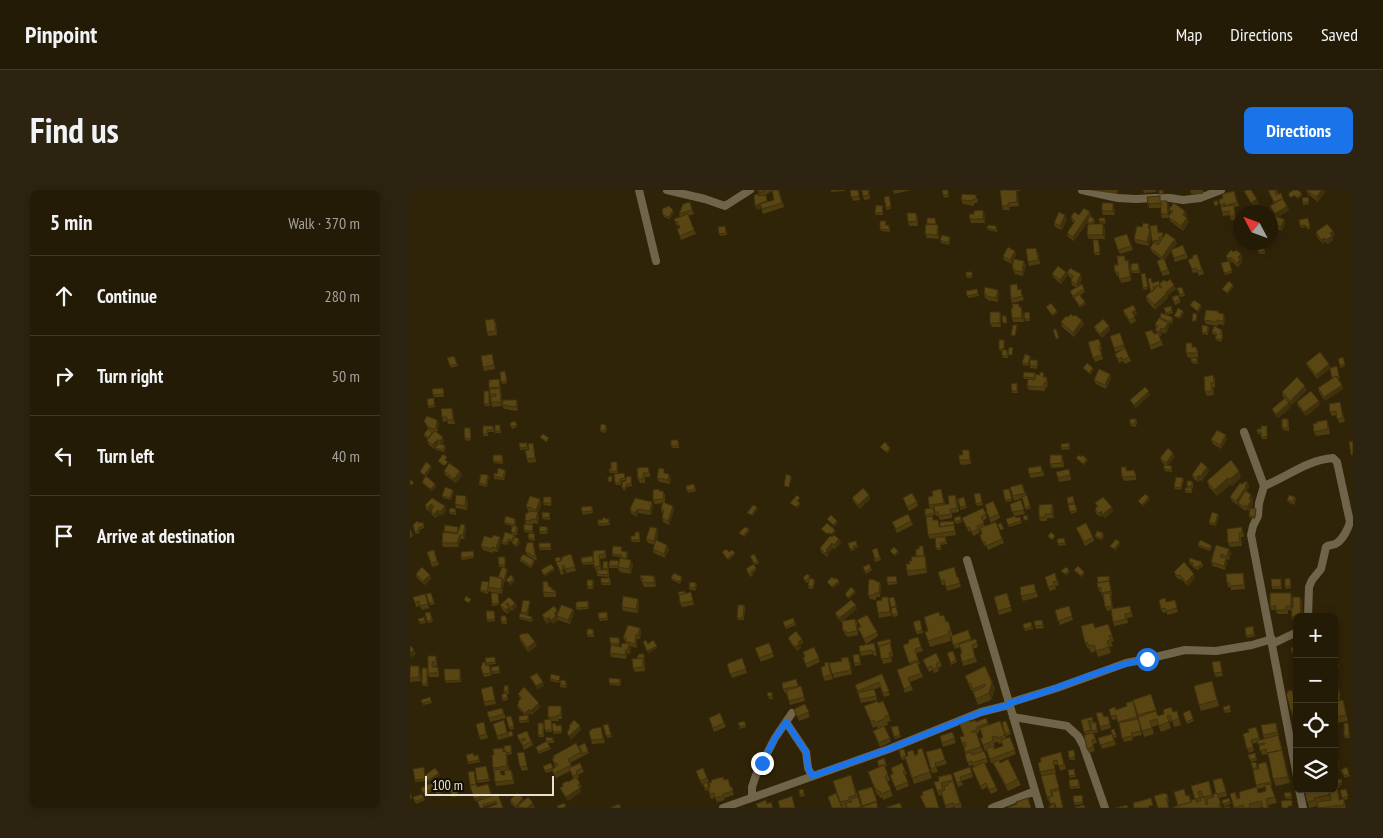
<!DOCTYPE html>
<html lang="en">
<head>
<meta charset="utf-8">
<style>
  body { margin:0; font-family:"PT Sans Narrow",sans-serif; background:#2c2410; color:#f1f3f6 }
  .controls { position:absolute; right:15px; bottom:15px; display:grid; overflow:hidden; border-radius:8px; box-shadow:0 2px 12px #0003 }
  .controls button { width:45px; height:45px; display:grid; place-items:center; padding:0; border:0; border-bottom:1px solid #413928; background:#241b06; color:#f1f3f6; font:25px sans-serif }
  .compass { position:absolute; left:823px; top:15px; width:45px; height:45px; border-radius:50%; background:#241b06; box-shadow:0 2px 12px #0003; rotate:311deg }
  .scale { position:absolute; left:15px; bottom:12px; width:129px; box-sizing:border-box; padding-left:5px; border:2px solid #e8e0d0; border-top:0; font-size:14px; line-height:18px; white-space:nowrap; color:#e8e0d0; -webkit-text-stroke:4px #140f04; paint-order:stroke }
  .stop { position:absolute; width:15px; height:15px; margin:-11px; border:4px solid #1a73e8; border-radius:50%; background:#fff }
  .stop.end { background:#1a73e8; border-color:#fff; box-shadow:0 1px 5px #0008 }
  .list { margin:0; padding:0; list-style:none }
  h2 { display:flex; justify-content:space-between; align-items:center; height:65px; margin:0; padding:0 20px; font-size:21px }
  h2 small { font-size:16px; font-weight:400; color:#a3a19b }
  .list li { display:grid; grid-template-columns:32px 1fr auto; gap:15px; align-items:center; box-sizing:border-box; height:80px; padding:0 20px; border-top:1px solid #413928 }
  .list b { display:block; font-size:19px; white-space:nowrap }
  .list em { font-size:16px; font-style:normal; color:#a3a19b }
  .icon { flex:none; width:28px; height:28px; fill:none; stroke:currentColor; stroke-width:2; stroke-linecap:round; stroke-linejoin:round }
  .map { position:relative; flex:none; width:943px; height:618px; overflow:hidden; border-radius:8px }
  header { display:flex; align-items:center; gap:30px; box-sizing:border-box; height:70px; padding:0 25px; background:#241b06; border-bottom:1px solid #413928 }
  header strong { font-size:24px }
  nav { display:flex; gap:28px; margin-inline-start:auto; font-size:18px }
  .intro { display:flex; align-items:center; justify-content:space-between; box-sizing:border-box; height:120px; padding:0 30px }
  h1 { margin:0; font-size:35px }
  .button { padding:12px 22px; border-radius:8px; background:#1a73e8; color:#fff; font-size:18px; font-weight:700 }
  main { display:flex; gap:30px; padding:0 30px }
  aside { flex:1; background:#241b06; border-radius:8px; box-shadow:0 2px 12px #0003 }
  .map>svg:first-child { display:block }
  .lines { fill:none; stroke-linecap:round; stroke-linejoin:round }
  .street { stroke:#70644b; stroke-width:8 }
  .wall { fill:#4d3c10; fill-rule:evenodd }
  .shaded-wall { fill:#3f310d }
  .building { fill:#5a4613; stroke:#3f310d }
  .route { stroke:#1a73e8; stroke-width:6 }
</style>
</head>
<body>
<header>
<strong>Pinpoint</strong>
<nav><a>Map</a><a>Directions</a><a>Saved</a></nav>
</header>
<div class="intro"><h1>Find us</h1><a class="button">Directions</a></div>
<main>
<aside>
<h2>5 min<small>Walk · 370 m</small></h2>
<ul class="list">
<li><svg class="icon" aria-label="ahead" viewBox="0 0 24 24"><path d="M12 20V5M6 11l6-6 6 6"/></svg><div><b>Continue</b></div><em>280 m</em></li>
<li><svg class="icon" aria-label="right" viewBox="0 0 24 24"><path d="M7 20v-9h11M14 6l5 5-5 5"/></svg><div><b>Turn right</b></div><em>50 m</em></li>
<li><svg class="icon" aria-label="left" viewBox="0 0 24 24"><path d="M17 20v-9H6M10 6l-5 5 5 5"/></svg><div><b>Turn left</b></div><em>40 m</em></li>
<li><svg class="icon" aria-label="arrive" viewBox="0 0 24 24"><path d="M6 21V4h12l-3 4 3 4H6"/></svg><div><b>Arrive at destination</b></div></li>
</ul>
</aside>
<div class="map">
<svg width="943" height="618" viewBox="0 0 943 618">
  <rect width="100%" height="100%" fill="#302408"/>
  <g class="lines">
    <path class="street" d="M 229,0 L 246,71
      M 257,0 L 295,9 L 315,16 L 340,0
      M 672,0 L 708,8 L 726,9 L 744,8 L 760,8 L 773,10 L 790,8 L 811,0
      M 834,242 L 854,296 L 849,313 L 848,326 L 843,336 L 841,345 L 887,586
      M 854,296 C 877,287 897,270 923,268 L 927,272 L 940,332 C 938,339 933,349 927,353 C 923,356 919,354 916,357 L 911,379 L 902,390 L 899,397 L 898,427
      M 557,370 L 630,618
      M 862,454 L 887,442
      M 599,513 L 647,498 L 716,473 L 737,469 L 775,460 L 806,461 L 842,455 L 862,449
      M 603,527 L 657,536 L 668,546 L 673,555 L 695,618
      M 376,532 L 396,562 L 398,578 L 402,586
      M 889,599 L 893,618
      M 342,607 L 342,597 L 346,585 L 365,548 L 382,523
      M 313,618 L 479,559 L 571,522 L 599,515
      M 582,618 L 625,601"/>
  </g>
  <path class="wall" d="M 347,0 L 369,0 L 374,17 L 353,24 L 351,18 L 347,20 L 349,6 L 350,6 ZM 362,1 L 364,10 L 358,12 L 355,5 Z
    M 421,0 L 435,0 L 435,1 L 421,2 Z
    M 440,0 L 448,0 L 450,10 L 443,11 Z
    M 451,0 L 459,0 L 460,9 L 454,10 L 452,2 L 451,2 Z
    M 483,0 L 501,0 L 484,4 Z
    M 538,0 L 539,7 L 534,8 L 533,5 Z
    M 590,0 L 610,0 L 610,1 L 607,1 L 609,16 L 599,17 L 600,20 L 593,20 L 592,16 Z
    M 679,0 L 708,0 L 707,4 Z
    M 733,0 L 746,0 L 746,2 L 734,3 Z
    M 780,0 L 793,0 L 793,4 L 781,4 Z
    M 858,0 L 867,0 L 868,4 L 873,10 L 879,20 L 868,27 L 874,29 L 875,33 L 872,41 L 862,37 L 861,33 L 866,26 L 862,20 L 860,16 L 864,14 Z
    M 896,0 L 915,0 L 915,2 L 908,12 L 898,4 Z
    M 824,1 L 829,16 L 824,17 L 826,30 L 821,30 L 819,25 L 813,26 L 809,10 L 813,8 Z
    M 552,4 L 568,9 L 567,13 L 564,13 L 564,16 L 553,14 L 551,10 Z
    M 898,7 L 899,14 L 893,15 L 893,13 Z
    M 479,8 L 481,19 L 476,20 L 476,18 Z
    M 751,11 L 759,15 L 759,27 L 761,23 L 759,19 L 775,21 L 777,25 L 776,27 L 777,28 L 779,32 L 773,41 L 760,31 L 759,28 L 752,28 L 751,24 L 751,18 L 739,18 L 738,14 Z
    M 280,12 L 284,24 L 278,26 L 286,44 L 271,50 L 267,39 L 270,38 L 269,35 L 267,36 L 264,29 L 270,27 L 269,24 Z
    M 704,17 L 705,25 L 693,25 L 692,21 Z
    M 473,18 L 473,25 L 466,25 L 465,23 Z
    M 263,20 L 264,22 L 260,29 L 254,27 L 253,25 Z
    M 564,24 L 575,25 L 575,33 L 561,33 L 560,29 Z
    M 669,25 L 682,26 L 681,27 L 684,29 L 685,31 L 683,34 L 695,38 L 695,49 L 679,49 L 677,45 L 678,34 L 677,33 L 664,51 L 658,47 L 657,43 L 664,33 L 662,31 L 661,27 Z
    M 508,27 L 508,36 L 499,36 L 498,32 Z
    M 525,28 L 526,35 L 529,39 L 529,49 L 517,48 L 515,44 Z
    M 898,28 L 900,39 L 897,39 L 896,37 L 891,38 L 889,30 Z
    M 657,29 L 652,40 L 645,37 L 644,33 Z
    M 696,30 L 695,34 L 690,33 L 689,31 Z
    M 476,34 L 476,35 L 480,38 L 480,42 L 471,41 L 470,39 Z
    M 732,37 L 748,39 L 749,43 L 754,47 L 765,49 L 767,54 L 762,60 L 773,55 L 778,68 L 765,72 L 761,61 L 754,70 L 760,84 L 753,86 L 747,71 L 751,69 L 742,62 L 740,58 L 743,54 L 741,45 L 739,56 L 726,53 L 724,49 Z
    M 316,38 L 317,45 L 310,46 L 309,44 Z
    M 577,38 L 587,38 L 587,42 L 578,40 Z
    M 906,42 L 925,45 L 922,47 L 923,50 L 918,54 L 916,52 L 913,54 L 907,47 Z
    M 717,44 L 723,60 L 710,64 L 708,60 Z
    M 540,49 L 539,55 L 531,53 L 530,50 Z
    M 689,52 L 690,65 L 685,65 L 684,63 Z
    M 855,60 L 855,64 L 849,64 L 848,62 Z
    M 605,61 L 606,65 L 604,69 L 616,75 L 613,86 L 605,84 L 602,77 L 604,70 L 602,74 L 594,70 L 593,66 Z
    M 628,62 L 630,74 L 619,76 L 618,72 Z
    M 787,64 L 794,84 L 789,86 L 787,82 L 783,83 L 778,70 L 783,68 Z
    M 816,66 L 833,68 L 831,71 L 832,73 L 828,77 L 822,72 L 820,73 L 819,72 L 822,83 L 815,85 L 811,73 L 818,71 Z
    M 718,70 L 720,75 L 721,91 L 711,93 L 709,86 L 707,86 L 705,82 L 708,75 Z
    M 729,75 L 730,83 L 722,83 L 721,81 Z
    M 656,82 L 657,86 L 651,94 L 644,88 L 642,84 Z
    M 657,83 L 672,88 L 669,96 L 672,94 L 675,102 L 670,105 L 676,114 L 670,118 L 664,108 L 668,106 L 663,108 L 661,103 L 666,97 L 662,95 L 661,91 L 662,89 L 659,87 Z
    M 735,83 L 738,99 L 734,100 L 733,98 Z
    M 562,84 L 562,88 L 557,88 L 556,86 Z
    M 757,92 L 764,95 L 766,99 L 757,106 L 758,108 L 745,120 L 737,111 L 736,106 L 741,102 L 742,93 L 750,94 Z
    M 772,97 L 775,106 L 770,107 L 767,98 Z
    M 567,99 L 569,106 L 558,108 L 556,101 Z
    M 608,99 L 612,103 L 614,110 L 602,113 L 601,109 Z
    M 588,100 L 589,104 L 588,112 L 577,110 L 577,108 L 575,108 L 574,103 Z
    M 768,105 L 771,112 L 765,115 L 762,107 Z
    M 761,116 L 763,123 L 756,125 L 754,118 Z
    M 610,117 L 613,121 L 614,132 L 603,132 L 602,128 L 603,118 Z
    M 713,120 L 727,124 L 724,126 L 726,131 L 721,134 L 714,124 Z
    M 808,121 L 809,123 L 815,128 L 814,135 L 808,134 L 808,136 L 796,134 L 794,130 Z
    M 590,122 L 591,126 L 591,137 L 582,137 L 580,133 Z
    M 620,124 L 620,131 L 615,131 L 615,129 Z
    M 663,126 L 672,130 L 674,134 L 664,147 L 652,137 L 651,132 L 658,127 Z
    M 762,127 L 763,129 L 762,134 L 756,132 L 758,133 L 759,137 L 756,144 L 753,142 L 751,146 L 749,145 L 753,155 L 741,160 L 735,142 L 744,144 L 747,143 L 745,140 L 746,138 L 745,134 L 749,128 Z
    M 84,129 L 86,133 L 87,145 L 78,146 L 77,142 Z
    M 798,136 L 799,138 L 798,145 L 792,144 L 792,142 Z
    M 684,137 L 700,140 L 692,148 L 686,141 Z
    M 802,141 L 813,142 L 812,145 L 813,147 L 811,152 L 806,150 L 805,148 L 806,145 L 802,144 Z
    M 710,143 L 715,158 L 721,171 L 715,174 L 713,171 L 709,173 L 705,164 L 712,160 L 705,162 L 700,146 Z
    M 689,149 L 692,159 L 690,160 L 693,169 L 685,172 L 678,152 Z
    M 594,152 L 594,160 L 598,162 L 598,168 L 593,168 L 592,161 L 590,161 L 589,159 Z
    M 783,157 L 786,157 L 788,161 L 788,167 L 778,168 L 776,163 Z
    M 82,164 L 85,179 L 74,181 L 73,177 Z
    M 44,166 L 48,176 L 41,178 L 37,168 Z
    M 620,166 L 621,168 L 620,170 L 627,170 L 628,172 L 627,179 L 620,178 L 620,171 L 618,176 L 613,175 L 612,173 Z
    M 933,167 L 935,176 L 930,178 L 930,176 Z
    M 787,168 L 788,174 L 782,173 L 781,171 Z
    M 896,173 L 920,178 L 927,176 L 930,188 L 928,189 L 933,199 L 915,211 L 909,202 L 908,198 L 922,189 L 920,179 L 907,189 L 898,177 Z
    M 96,183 L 97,193 L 92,194 L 91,192 Z
    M 626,184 L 635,187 L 638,191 L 637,198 L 635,197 L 635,201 L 619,200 L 617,196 L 618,189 L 614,189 L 613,187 Z
    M 700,184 L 701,188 L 696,199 L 686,194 L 684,190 Z
    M 803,185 L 805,189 L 805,197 L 803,198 L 804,205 L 797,206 L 795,202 Z
    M 90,193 L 92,216 L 82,217 L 81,212 L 79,198 Z
    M 607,195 L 608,203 L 602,203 L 602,201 Z
    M 34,200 L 34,207 L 24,207 L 23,205 Z
    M 897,200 L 882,215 L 877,210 L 879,213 L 881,217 L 868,228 L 864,223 L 862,219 L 875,208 L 873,207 L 872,202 Z
    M 79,201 L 80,216 L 75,216 L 74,214 Z
    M 24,210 L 25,217 L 18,218 L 18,216 Z
    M 887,212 L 910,215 L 896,226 L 888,216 Z
    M 930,212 L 935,232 L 929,233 L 927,225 L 922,226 L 920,222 Z
    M 108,214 L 108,221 L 99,220 L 98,219 L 94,219 L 92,215 Z
    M 43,222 L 45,234 L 38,234 L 37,231 L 33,232 L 32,227 Z
    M 726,229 L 727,231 L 726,237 L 721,236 L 720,234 Z
    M 27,230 L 29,234 L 27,243 L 34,252 L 32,254 L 36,257 L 34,262 L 26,260 L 25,258 L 28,254 L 24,259 L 18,254 L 17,250 L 18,249 L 14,246 L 14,244 L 18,239 L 14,231 Z
    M 105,231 L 107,237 L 102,239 L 100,233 Z
    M 879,231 L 879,241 L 873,240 L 872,238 Z
    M 918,234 L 920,244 L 906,246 L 904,242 Z
    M 90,235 L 91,243 L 85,243 L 85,241 Z
    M 73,236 L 84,238 L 84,242 L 78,242 L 78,246 L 73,246 Z
    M 197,237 L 196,243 L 191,242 L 190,240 Z
    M 60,238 L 61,250 L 56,251 L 55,249 Z
    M 857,238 L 857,249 L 852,249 L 851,244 L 848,244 L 847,242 Z
    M 817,249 L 811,259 L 803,254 L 801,250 Z
    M 269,252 L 269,258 L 262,258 L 261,256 Z
    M 123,253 L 124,258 L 126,272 L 118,273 L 117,269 L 119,260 Z
    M 659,253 L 660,259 L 652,260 L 651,258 Z
    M 117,255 L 118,259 L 110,260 L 110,258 Z
    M 560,264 L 561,274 L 551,275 L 549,270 Z
    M 92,265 L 93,267 L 93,274 L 84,273 L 83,271 Z
    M 765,267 L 758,275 L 762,278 L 762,282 L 755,281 L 754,279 L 755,275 L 752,272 L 750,268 Z
    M 653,269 L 654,277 L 642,278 L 640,274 Z
    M 207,274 L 208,283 L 200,283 L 199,281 Z
    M 716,277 L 717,280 L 724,280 L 726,284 L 726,290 L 714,291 L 712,287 Z
    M 797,277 L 799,281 L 792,291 L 790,290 L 788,292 L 784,289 L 782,285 Z
    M 227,278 L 240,281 L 240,287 L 235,287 L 235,293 L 230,293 L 228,289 Z
    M 659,279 L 661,290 L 649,292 L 648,288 Z
    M 95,280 L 96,282 L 94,290 L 84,289 L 84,286 Z
    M 633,280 L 634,286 L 621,288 L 619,284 Z
    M 34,281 L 52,285 L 46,293 L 35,285 Z
    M 256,283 L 261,288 L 260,294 L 249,292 L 247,288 Z
    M 215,285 L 215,290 L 211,291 L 211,295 L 206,295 L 205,293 Z
    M 221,286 L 222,296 L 216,297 L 216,300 L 213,300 L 212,298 L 216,291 Z
    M 79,287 L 77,297 L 69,295 L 69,293 Z
    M 831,287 L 822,296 L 821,294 L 807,306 L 799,297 L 797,291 Z
    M 773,288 L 774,290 L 771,300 L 765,299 L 764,297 Z
    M 782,291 L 783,293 L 783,298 L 782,298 L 782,303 L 776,303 L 775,301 L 777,298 L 777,296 Z
    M 12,292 L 25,294 L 26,296 L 22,301 L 13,294 Z
    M 837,292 L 839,297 L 837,299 L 837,302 L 843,309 L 842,311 L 843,314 L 840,318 L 846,321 L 845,329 L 840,328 L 839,326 L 840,320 L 839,321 L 836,319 L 836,321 L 830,317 L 828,314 L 828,315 L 822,311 L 820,307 L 833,294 Z
    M 284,294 L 286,301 L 278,303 L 276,296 Z
    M 612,294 L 621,318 L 616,320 L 612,308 L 604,311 L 600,297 Z
    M 249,299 L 250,301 L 253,301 L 255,305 L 255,313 L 263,316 L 264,320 L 259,335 L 253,332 L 252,328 L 253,323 L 252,323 L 251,319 L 253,313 L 245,314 L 243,310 Z
    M 531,299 L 535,314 L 539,314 L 545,305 L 547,309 L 549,322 L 542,323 L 542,328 L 530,330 L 528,326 L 526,326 L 524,319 L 525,325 L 516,327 L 515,325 L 520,319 L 519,315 L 523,306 Z
    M 599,299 L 602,311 L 596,312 L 593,300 Z
    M 44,302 L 41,310 L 33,308 L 32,306 Z
    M 570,303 L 573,315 L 567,316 L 566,314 Z
    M 663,306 L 667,322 L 661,324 L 657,308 Z
    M 885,307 L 886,309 L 884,315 L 878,312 L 877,310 Z
    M 22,308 L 35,316 L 36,320 L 32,326 L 30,324 L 26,328 L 22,325 L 21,321 L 22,319 L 20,322 L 16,319 L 15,315 Z
    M 442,308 L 460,309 L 450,319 L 444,312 Z
    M 493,308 L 507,312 L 508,316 L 499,321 Z
    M 130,309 L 131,314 L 128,323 L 129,326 L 128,334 L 123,333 L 123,343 L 115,342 L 114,340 L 116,334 L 115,330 L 119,321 L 118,320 L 116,316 Z
    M 142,310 L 141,316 L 134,315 L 133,313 Z
    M 555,310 L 557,318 L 550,320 L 550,317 Z
    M 611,310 L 615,324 L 604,326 L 600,314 Z
    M 58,311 L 57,320 L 46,318 L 45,314 Z
    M 242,312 L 243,316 L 241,325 L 229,323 L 226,327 L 221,323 L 220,319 Z
    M 685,313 L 703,321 L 695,328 L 692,325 L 690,327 L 686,323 L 685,319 L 687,317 Z
    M 642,314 L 644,319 L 644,328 L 637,328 L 637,331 L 630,331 L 629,327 Z
    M 182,316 L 183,323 L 173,325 L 172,322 Z
    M 46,319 L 46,325 L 40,324 L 39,322 Z
    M 576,321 L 577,321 L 589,324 L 590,328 L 581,333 Z
    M 140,323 L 140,330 L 132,329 L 132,327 Z
    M 576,324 L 577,328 L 573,331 L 575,337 L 586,332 L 594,353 L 578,360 L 576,355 L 574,356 L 570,345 L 572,344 L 570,339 L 569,340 L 570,343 L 563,346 L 561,341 L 559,342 L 552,328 Z
    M 550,326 L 552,332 L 546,334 L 544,328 Z
    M 809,326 L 806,336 L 799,334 L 799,332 Z
    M 610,327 L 612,333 L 599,337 L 596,329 L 606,328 Z
    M 196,329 L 199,331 L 200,335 L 189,336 L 188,334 Z
    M 524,330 L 528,330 L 530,337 L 544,333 L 546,345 L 534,347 L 535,347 L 536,349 L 537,354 L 531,355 L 531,360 L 527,360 L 525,348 L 520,349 L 518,345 Z
    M 106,331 L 105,336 L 108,338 L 107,345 L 104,345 L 105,347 L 103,352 L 110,352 L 107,357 L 103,355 L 103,352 L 99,351 L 98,355 L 92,354 L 92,352 L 102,344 L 102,336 L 95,334 L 94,332 Z
    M 501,331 L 503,335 L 487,343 L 482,332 Z
    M 9,333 L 14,334 L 14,338 L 9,340 L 10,343 L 5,344 L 5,342 Z
    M 137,337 L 138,339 L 137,344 L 130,344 L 129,341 Z
    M 0,338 L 3,346 L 0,348 Z
    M 666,338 L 683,347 L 684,351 L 675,356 Z
    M 48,339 L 48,342 L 56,339 L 54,349 L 51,349 L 48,357 L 33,357 L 32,353 L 35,342 L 34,341 Z
    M 817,339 L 833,341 L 834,347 L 831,347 L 832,356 L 820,357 L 818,353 Z
    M 229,342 L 230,352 L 222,352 L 221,350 Z
    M 248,342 L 247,351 L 259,359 L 255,368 L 244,363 L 243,359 L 245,355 L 238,353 L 236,349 Z
    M 125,344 L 125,351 L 119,350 L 118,348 Z
    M 694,345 L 692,350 L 686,348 L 685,346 Z
    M 90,347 L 91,351 L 88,362 L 83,361 L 83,363 L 73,360 L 71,356 L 82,348 Z
    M 422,347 L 429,349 L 431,353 L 425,359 L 423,358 L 418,363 L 419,365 L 417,367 L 411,362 L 410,358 Z
    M 654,348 L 656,355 L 648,356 L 648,354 Z
    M 446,351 L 448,357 L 444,358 L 445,360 L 441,361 L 438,353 Z
    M 141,353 L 141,360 L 130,360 L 129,358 Z
    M 788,355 L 801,355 L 802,357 L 800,361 L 789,357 Z
    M 806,355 L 819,359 L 821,363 L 819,370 L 816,369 L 817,373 L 815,380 L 803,376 L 801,372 Z
    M 124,356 L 127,371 L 117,365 L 115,361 Z
    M 212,357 L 212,361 L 217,362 L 218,364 L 217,369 L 223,374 L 221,384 L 210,382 L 208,378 L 199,378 L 199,376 L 200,372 L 209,371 L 211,368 L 211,367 L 203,366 L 202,364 Z
    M 467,358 L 471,370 L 465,372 L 462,360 Z
    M 514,358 L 514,366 L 516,370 L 517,383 L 498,386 L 497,381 L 500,374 Z
    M 24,360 L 29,375 L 22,377 L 17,362 Z
    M 195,360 L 196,368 L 190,369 L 191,380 L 194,380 L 193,379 L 197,371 L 199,382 L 199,387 L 187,386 L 187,381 L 186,381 L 184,374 L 173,375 L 172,373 Z
    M 63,361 L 64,368 L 52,370 L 51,368 Z
    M 161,364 L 166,381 L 156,383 L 155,379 L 153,380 L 154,384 L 151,385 L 146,372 Z
    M 341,368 L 348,371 L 349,373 L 345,375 Z
    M 95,369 L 95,377 L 89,377 L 89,375 Z
    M 110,369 L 125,372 L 121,378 L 110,371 Z
    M 779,372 L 793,374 L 792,378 L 790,377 L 789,380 L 783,378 L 783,375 L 780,374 Z
    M 459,374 L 462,380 L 456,384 L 453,377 Z
    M 346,378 L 346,380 L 342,383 L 343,385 L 340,387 L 336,379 Z
    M 97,379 L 98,381 L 95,392 L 94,392 L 92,404 L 88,403 L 89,415 L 82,416 L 82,414 L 87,403 L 80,402 L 79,400 L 78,404 L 71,402 L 70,400 L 79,392 L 88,388 Z
    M 528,382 L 548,387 L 551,397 L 537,401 L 535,395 L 532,395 Z
    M 764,382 L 785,388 L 778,396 L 771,389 L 770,390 L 766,387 Z
    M 645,383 L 649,395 L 645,396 L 646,399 L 640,401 L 638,397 Z
    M 6,384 L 20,385 L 21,389 L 15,395 L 7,388 Z
    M 486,386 L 487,394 L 478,395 L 477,392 Z
    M 699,386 L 702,406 L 701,406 L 703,419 L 720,416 L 723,427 L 717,428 L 718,433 L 704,436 L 701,420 L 697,421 L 693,407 L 691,402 L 690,402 L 688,398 Z
    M 272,387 L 272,389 L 270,394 L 262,390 L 261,388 Z
    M 834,387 L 835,399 L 821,400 L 820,397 L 818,397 L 817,393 Z
    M 200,388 L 201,395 L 192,395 L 191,393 Z
    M 230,388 L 246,390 L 246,397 L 234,397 Z
    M 393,388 L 401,388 L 404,389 L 405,392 L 403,399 L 399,399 L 398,396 L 399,391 L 397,393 L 394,390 Z
    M 183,390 L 184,392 L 183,399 L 178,399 L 177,396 Z
    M 881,390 L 881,398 L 876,399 L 875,397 Z
    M 871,391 L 872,399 L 862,399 L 862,397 Z
    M 138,392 L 140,397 L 142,398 L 143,400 L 145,400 L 146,404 L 146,407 L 134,407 L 133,402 Z
    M 286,393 L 287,395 L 285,401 L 279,399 L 279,397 Z
    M 624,394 L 628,407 L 613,411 L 611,406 Z
    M 471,396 L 470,407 L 466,407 L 466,410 L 460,409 L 458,405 Z
    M 281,402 L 284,415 L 272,417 L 270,413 L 276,403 Z
    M 21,403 L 25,414 L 20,415 L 16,404 Z
    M 15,404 L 19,418 L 12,420 L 10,416 L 6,417 L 5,413 Z
    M 478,407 L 479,411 L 481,426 L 469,428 L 468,423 L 472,410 Z
    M 598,407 L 602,421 L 589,425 L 588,421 Z
    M 883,407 L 882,418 L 883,418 L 890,407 L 892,411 L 893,427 L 887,427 L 887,431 L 883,431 L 882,427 L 881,420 L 878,420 L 878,424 L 867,424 L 866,420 L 861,420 L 860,416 Z
    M 479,408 L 485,409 L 488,426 L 483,427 Z
    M 755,408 L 757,412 L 765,410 L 768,422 L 757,425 L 757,422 L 753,423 L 751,419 Z
    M 228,409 L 229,413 L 228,423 L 213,421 L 212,417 Z
    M 178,411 L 179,419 L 167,420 L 166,418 Z
    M 105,413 L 107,417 L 102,421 L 99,418 L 100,421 L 97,424 L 92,419 L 90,415 Z
    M 120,413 L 118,425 L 112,424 L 111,422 Z
    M 334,415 L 335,417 L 334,430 L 328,430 L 327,428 Z
    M 659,416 L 663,430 L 650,435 L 645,420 Z
    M 163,419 L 164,423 L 160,434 L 148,430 L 147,425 L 146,426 L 148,430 L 143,434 L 141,431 L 137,434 L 134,429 L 132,425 L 147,420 L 148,423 Z
    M 447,419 L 432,431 L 445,429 L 447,433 L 448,445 L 437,447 L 437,445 L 435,445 L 432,432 L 431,432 L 427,427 L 425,423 Z
    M 20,422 L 23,432 L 18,433 L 15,423 Z
    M 197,422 L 198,430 L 190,431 L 189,429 Z
    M 85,423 L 85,431 L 77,432 L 77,430 Z
    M 530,426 L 536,431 L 538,431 L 543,446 L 558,440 L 562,450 L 567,453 L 568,457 L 563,459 L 567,472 L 553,476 L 550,463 L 552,463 L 550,457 L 545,459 L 541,447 L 540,447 L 541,451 L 520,457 L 515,442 L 518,441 Z
    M 14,427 L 16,433 L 10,434 L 9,432 Z
    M 109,427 L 123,429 L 122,432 L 110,429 Z
    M 97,428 L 97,434 L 92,434 L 91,432 Z
    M 383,428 L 386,435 L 376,439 L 373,432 Z
    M 447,430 L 467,442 L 468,446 L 456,454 L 448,438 L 450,437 Z
    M 510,430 L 513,443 L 507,444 L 503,432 Z
    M 632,430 L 634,438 L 626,439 L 625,436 Z
    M 621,432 L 623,439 L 615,441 L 613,434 Z
    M 698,434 L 704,451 L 701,452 L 703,456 L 699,457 L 701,463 L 688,467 L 686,461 L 681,463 L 679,458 L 678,459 L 675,453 L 685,438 Z
    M 230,438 L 231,442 L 230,449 L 227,449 L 227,458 L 220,456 L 221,458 L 220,464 L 217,463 L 216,469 L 201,467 L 200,463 L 211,457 L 216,453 L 213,448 Z
    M 843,438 L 845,446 L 837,448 L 836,446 Z
    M 184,441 L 184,447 L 178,447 L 177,445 Z
    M 109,446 L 127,456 L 118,462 L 110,450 Z
    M 508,447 L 513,461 L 506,463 L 510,474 L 508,475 L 513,487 L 500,492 L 503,500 L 495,503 L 487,480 L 500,475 L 493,455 L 499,453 Z
    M 925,447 L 927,453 L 928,463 L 925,463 L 929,477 L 924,478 Z
    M 378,448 L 392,449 L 393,453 L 390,455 L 391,458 L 387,461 L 380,452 Z
    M 480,449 L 483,466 L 481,467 L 482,472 L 473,474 L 469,458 L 468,456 Z
    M 210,450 L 209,456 L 201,455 L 200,453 Z
    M 359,453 L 364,467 L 351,472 L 345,458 Z
    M 464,453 L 467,465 L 464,466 L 463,464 L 451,466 L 450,462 Z
    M 404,457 L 410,472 L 397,478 L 393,468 L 395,467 Z
    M 887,457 L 887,462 L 882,463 L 881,461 Z
    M 543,461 L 547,472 L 541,475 L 537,463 Z
    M 234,464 L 235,481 L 225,482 L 223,478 L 227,468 Z
    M 18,466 L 27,470 L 27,476 L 24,476 L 24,477 L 28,477 L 29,481 L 29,487 L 19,487 L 18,483 Z
    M 450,466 L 451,475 L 445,476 L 444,473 Z
    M 332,468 L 337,483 L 322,488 L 317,474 Z
    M 85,469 L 86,474 L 77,475 L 76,473 Z
    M 513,470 L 530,471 L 532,476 L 528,478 L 529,481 L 524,483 L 523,480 L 519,482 Z
    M 440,471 L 442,484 L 424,488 L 419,473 Z
    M 810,471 L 813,486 L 806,487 L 804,483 Z
    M 418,472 L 423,489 L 415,491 L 413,487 L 415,476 Z
    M 0,476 L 9,476 L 10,480 L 11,491 L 0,492 Z
    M 76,476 L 80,477 L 82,485 L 74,487 L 71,477 Z
    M 575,476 L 585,499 L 581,510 L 568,515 L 562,500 L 561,500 L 555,486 Z
    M 17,478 L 18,496 L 13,496 L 12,494 Z
    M 89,478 L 90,483 L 83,484 L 82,482 Z
    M 50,481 L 51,492 L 36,493 L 35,491 Z
    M 472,484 L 480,505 L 474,507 L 470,497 L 463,500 L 466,503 L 467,510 L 451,513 L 445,495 Z
    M 150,488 L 149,493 L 141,491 L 140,489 Z
    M 210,489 L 211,491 L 210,496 L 200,495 L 199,493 Z
    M 386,489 L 389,497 L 391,496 L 395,511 L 380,515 L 376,503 L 375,503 L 373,499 Z
    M 157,493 L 156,498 L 150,497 L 150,494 Z
    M 926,493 L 931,505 L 929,505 L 931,511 L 933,510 L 935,517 L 938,531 L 928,533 L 927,530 L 924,531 L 924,494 Z
    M 98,495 L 99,504 L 97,504 L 98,510 L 93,511 L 92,509 L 95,504 L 94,502 Z
    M 82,496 L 86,514 L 75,516 L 74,512 Z
    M 804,497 L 809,516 L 791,521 L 789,515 Z
    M 362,502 L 363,509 L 359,509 L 357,503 Z
    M 878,503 L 887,517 L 887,525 L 883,527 L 881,522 Z
    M 108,504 L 130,517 L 122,525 L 120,523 L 118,526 L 119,532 L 110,533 L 109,531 L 115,525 L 109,519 L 107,515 L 108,514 L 108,512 L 110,509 Z
    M 741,504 L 748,526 L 767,521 L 771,535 L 764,537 L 762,531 L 759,532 L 761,538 L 751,542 L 748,535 L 742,537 L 744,544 L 734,547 L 723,510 Z
    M 20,507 L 22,513 L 13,515 L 11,510 Z
    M 473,511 L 481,531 L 477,532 L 478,535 L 467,539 L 467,536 L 463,538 L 454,516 Z
    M 723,511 L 732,545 L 722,547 L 723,550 L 714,552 L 707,529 L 702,530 L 699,519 L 706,520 L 717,516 Z
    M 395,514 L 400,527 L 389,531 L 384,519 Z
    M 813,517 L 820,518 L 821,522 L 815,523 Z
    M 92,518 L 96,528 L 80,532 L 79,528 Z
    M 152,520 L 152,529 L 148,529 L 149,531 L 142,531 L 142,534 L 152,537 L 152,543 L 144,544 L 142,534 L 142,542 L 136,542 L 135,540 L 139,529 L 138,527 Z
    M 780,520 L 784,531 L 777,534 L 773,523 Z
    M 310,523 L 316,537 L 304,542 L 299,528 Z
    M 101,526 L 104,539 L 100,540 L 96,527 Z
    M 698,526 L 701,538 L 691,541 L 690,537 L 694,527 Z
    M 682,527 L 684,533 L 686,532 L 688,542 L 684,543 L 687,553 L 683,554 L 685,561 L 679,563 L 677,559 L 675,545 L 671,530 Z
    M 576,528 L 578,535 L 590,531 L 596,548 L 600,547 L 606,564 L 589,571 L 590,573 L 608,589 L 611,595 L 598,601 L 586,579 L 583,573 L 587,571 L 581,573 L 577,560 L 575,561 L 573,555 L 573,548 L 571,540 L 568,541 L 569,543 L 567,544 L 573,561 L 574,561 L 578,572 L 575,574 L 588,601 L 581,604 L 577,597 L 572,600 L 562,578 L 564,577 L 563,575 L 559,576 L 555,564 L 556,564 L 550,547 L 554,546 L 560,532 L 566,532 ZM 588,552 L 589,554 L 592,553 L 593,556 L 584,559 L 583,558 L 585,558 L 584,553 Z
    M 94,530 L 99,547 L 88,550 L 83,534 Z
    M 334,531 L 336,537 L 330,539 L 328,533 Z
    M 596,531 L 601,544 L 596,546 L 592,532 Z
    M 74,532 L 78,548 L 71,550 L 69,546 Z
    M 133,533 L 134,535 L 134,547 L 129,547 L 128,545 Z
    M 198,534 L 202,547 L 197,548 L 193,535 Z
    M 939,535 L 940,548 L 935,548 L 934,546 Z
    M 474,536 L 481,552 L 470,557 L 463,541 Z
    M 488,536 L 491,547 L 485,549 L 481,537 Z
    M 191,537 L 195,553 L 182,554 L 181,550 Z
    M 867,537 L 869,547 L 874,566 L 880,593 L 866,596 L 863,589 L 859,567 L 858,568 L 857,564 L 852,565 L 848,552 L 842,554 L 844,561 L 839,563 L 833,544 L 848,541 L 850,550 L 854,549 L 853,545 Z
    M 704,539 L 707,547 L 704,548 L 706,555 L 692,559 L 688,548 L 702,544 Z
    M 117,541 L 123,555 L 114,560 L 112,554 L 111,554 L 107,545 Z
    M 542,542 L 546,553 L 533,557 L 530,546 Z
    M 144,550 L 144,553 L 138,553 L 141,559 L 129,564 L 126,557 L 136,552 L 136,551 Z
    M 175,553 L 179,563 L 173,566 L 169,556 Z
    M 924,554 L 926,558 L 929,577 L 924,577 Z
    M 101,555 L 102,564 L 97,565 L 99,580 L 103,584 L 104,594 L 86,596 L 85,592 L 83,578 L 84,565 L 93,558 L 94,561 ZM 91,581 L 94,581 L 95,585 L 92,585 Z
    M 512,558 L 522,588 L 504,594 L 496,569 L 492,570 L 489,560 L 496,566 L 508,564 Z
    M 531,558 L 537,574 L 526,577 L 528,582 L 522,583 L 516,562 Z
    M 171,562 L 173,566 L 160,573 L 162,577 L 172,578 L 174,582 L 168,585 L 169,588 L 167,589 L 172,597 L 170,598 L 171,602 L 158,611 L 152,602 L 150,598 L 164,589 L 160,581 L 146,588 L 142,581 L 136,583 L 133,576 L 143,579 L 145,577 L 142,569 Z
    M 664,562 L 665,570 L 660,570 L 659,568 Z
    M 845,563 L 847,570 L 841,572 L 838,565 Z
    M 68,565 L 70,572 L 58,574 L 58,572 L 64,566 Z
    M 115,566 L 118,580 L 112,581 L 110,577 Z
    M 652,566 L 656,579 L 650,581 L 648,574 L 644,575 L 646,583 L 645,583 L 650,602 L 649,602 L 650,604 L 645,617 L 646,618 L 641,616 L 640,611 L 638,611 L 628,573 Z
    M 474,568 L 477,576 L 474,576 L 480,590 L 477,592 L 483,606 L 473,610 L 472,607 L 470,608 L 469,605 L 467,605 L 458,582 L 469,577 L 467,571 Z
    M 846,572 L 848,579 L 858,576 L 862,596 L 861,596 L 867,613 L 858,615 L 859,618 L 853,618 L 852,617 L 848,618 L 824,618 L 825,602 L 828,608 L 856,601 L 855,597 L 848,599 L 846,595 L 843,579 Z
    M 492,573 L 497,584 L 495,585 L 499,596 L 487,601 L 480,585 L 483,584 Z
    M 76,576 L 80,591 L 68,593 L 67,591 Z
    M 560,577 L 563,587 L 551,591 L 553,595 L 548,597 L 543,583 Z
    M 937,577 L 940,586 L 935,588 L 931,580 Z
    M 293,578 L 299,592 L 297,593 L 299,597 L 314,590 L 318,589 L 324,605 L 314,608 L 315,610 L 307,612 L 305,608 L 301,609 L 298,600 L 295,601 L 293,594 L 292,595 L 286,581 Z
    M 14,579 L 15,585 L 30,585 L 19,593 L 15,586 L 16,591 L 5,592 L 5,590 Z
    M 664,579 L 666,587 L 660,588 L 659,586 Z
    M 64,581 L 67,597 L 78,594 L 82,606 L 65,611 L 60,595 Z
    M 541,584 L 552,617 L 550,618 L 545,618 L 544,617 L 540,618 L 536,618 L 532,605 L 529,606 L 524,592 L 529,591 Z
    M 924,589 L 928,590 L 931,589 L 932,595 L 929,595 L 930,597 L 928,598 L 930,610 L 932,609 L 930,600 L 936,599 L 938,609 L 934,610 L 936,618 L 908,618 L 907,614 L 907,616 L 899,618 L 894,599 L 919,599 L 921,610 L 924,599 Z
    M 26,591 L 31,604 L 27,606 L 25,600 L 14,605 L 11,598 Z
    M 423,591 L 443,592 L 452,618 L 437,618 L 437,617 L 434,618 L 422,618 L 432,618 Z
    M 669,591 L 670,598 L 660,599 L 660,597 Z
    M 799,591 L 803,607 L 814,592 L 817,606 L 809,608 L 812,618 L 763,618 L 768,616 L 776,606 L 781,612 L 785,609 L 781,596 Z
    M 46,596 L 48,606 L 42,607 L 39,597 Z
    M 462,597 L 468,615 L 453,617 L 448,601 Z
    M 393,599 L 395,606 L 390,607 L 389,600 Z
    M 881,602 L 882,609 L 876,609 L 875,607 Z
    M 88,604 L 87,614 L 86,613 L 70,618 Z
    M 755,604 L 757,604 L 759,612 L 757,612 L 759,618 L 748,618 Z
    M 672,605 L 673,614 L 665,615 L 664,613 Z
    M 3,607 L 14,608 L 15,610 L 6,614 Z
    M 819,608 L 821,614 L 814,616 L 812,610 Z
    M 100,610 L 114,611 L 125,617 L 124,618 L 106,618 L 101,614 Z"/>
  <path class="shaded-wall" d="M 606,0 L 607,2 L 609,16 L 607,12 Z
    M 912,0 L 915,0 L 915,2 L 908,12 L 906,7 Z
    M 892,4 L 892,6 L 887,10 L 887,8 Z
    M 847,9 L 849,14 L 843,17 L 841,13 Z
    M 757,11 L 759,15 L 759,28 L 758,24 Z
    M 351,13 L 352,17 L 347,20 L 345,16 Z
    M 703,13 L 704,17 L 705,25 L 703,21 Z
    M 824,15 L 825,19 L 826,30 L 825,26 Z
    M 877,16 L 879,20 L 867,28 L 865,24 Z
    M 263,20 L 264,22 L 260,29 L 259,27 Z
    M 573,20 L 575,25 L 575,33 L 573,29 Z
    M 775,21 L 777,25 L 774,29 L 773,25 Z
    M 680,22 L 682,26 L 664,51 L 663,47 Z
    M 506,23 L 508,27 L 508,36 L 507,31 Z
    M 655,25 L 657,29 L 652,40 L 650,36 Z
    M 777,28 L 779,32 L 773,41 L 771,36 Z
    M 874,29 L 875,33 L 872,41 L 871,37 Z
    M 693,34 L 695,38 L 695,49 L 693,45 Z
    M 739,34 L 742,43 L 739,56 L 737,52 Z
    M 528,35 L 529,39 L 529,49 L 527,45 Z
    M 923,41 L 925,45 L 922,47 L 923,50 L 918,54 L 916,50 L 920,43 Z
    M 914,48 L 916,52 L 913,54 L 911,50 Z
    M 765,49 L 767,54 L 754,71 L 752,67 Z
    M 605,61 L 606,65 L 602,74 L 600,70 Z
    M 831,64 L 833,68 L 831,71 L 832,73 L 828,77 L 827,73 L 828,67 Z
    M 820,67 L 822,72 L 820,73 L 819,69 Z
    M 718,70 L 720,75 L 721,91 L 720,87 Z
    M 614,71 L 616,75 L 613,86 L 612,82 Z
    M 656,82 L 657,86 L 651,94 L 650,90 Z
    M 671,84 L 672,88 L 668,98 L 666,94 Z
    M 764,95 L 766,99 L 757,106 L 758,108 L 745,120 L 744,115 L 755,103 Z
    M 823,95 L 824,97 L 817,105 L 817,103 Z
    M 588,100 L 589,104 L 588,112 L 586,108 Z
    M 675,112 L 676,114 L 670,118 L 670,116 Z
    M 791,115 L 792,117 L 788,123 L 787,121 Z
    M 611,117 L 613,121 L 614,132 L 612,128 Z
    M 726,120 L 727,124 L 724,126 L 722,122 Z
    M 647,121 L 648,123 L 642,127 L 642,125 Z
    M 773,121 L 774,123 L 770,130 L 769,128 Z
    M 590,122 L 591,126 L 591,137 L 590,133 Z
    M 814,124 L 815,128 L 814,135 L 813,131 Z
    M 672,130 L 674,134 L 664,147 L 663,143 Z
    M 758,133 L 759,137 L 756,144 L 754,139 Z
    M 699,136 L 700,140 L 692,148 L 690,144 Z
    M 751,138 L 753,142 L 751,146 L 749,142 Z
    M 919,174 L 921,178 L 907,189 L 906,185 Z
    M 683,178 L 684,180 L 680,185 L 679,183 Z
    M 700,184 L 701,188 L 696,199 L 695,195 Z
    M 637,187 L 638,191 L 637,198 L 636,193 Z
    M 932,195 L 933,199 L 915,211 L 914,207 Z
    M 895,196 L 897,200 L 882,215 L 880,211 Z
    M 90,199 L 92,203 L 92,216 L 91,212 Z
    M 739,201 L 740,205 L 725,219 L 724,215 Z
    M 107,210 L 108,214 L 108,221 L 106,217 Z
    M 909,211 L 910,215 L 896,226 L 894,222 Z
    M 879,213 L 881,217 L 868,228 L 866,224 Z
    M 42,218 L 43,222 L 45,234 L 43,230 Z
    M 27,230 L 29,234 L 28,243 L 26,238 Z
    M 816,245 L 817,249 L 811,259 L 810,255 Z
    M 33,247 L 34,252 L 31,255 L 30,251 Z
    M 28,249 L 29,253 L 24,259 L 22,255 Z
    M 480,258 L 481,260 L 477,264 L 476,262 Z
    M 763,263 L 765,267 L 757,277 L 756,273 Z
    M 677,269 L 678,271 L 674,276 L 673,274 Z
    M 21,276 L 22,278 L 15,288 L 14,285 Z
    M 797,277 L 799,281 L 792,291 L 790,287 Z
    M 50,281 L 52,285 L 46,293 L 44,289 Z
    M 829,281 L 831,287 L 822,296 L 820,289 Z
    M 259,284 L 261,288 L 260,294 L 258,290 Z
    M 78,285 L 79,287 L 77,297 L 76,295 Z
    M 789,285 L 790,290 L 788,292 L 787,288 Z
    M 381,286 L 382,288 L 379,299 L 379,297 Z
    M 773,288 L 774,290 L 771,300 L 771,298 Z
    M 818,288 L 821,294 L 807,306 L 804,300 Z
    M 837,292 L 839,297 L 837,299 L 837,301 L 828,315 L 826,311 Z
    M 25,294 L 26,296 L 22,301 L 21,299 Z
    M 43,300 L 44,302 L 41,310 L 40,308 Z
    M 841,304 L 843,309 L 842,311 L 843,314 L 839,321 L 837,317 L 839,309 Z
    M 459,305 L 460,309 L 450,319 L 448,315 Z
    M 56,306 L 58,311 L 57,320 L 55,316 Z
    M 739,307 L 740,309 L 733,317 L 732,315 Z
    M 130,309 L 131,314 L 128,323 L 129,326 L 128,334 L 126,329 L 127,324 L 126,320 Z
    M 242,312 L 243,316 L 241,325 L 240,321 Z
    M 390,313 L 390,315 L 387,319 L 386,317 Z
    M 21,314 L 22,319 L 20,322 L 18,318 Z
    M 642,314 L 644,319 L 644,328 L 642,324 Z
    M 35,316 L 36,320 L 32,326 L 30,322 Z
    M 263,316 L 264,320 L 259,335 L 258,331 Z
    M 347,317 L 348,319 L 342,327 L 342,325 Z
    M 702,317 L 703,321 L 695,328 L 693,324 Z
    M 228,319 L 229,323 L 226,327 L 224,323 Z
    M 28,320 L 30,324 L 26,328 L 24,324 Z
    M 691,321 L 692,325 L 690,327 L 689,323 Z
    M 808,324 L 809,326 L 806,336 L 805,334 Z
    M 427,331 L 428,333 L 424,337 L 423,335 Z
    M 55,335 L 56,339 L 54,349 L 53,345 Z
    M 247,338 L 248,342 L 246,355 L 244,351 Z
    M 339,339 L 340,341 L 334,348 L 333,346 Z
    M 425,340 L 425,342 L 422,346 L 421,344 Z
    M 50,345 L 51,349 L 48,357 L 47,353 Z
    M 90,347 L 91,351 L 88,362 L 86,358 Z
    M 109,349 L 110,352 L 107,357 L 106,355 Z
    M 429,349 L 431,353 L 425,359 L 424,355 Z
    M 710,352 L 711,354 L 705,361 L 704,359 Z
    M 422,353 L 423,358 L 418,363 L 419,365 L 417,367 L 415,363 L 416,360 Z
    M 257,355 L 259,359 L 255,368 L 254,364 Z
    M 819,359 L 821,363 L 819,370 L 817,366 Z
    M 488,361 L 489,363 L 485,367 L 484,365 Z
    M 325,363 L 325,365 L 318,371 L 317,369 Z
    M 515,366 L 516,370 L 517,383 L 516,379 Z
    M 816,368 L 817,373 L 815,380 L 814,376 Z
    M 124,370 L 125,372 L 121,378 L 121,376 Z
    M 221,370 L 223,374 L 221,384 L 219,379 Z
    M 144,378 L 145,380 L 135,387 L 134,385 Z
    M 97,379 L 98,381 L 95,392 L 94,390 Z
    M 659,380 L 660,382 L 656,386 L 655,384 Z
    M 674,382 L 675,384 L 671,388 L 671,386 Z
    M 833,383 L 834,387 L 835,399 L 834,395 Z
    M 784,384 L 785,388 L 778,396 L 776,392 Z
    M 20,385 L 21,389 L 15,395 L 13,391 Z
    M 244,386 L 246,390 L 246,397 L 244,393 Z
    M 92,388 L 94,392 L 92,404 L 91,399 Z
    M 104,389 L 105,391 L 100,396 L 99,393 Z
    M 429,391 L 430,393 L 423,399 L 422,397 Z
    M 470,392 L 471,396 L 470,407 L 469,403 Z
    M 445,401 L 446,403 L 439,410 L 438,408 Z
    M 881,403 L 883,407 L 882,420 L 881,416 Z
    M 890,407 L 892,411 L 893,427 L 891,427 Z
    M 228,409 L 229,413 L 228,423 L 226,419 Z
    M 120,411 L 120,413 L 118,425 L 117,423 Z
    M 97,413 L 100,421 L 97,424 L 96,420 L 96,414 Z
    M 105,413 L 107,417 L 102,421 L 101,417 Z
    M 446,415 L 447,419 L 431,432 L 429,428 Z
    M 163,419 L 164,423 L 160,434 L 158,430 Z
    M 147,420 L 148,424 L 145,427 L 144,423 Z
    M 146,426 L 148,430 L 143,434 L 141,430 Z
    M 139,427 L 141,431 L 137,434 L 136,429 Z
    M 230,438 L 231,442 L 230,449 L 228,445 Z
    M 226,444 L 227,449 L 227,458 L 225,454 Z
    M 392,449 L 393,453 L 390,455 L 391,458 L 387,461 L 385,457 L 388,452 Z
    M 125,452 L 127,456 L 118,462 L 117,458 Z
    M 219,454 L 221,458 L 220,464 L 218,460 Z
    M 247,456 L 247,458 L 238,464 L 237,461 Z
    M 216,459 L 217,463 L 216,469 L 215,465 Z
    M 4,460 L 6,464 L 0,468 L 0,463 Z
    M 9,476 L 10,480 L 11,491 L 9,487 Z
    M 133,492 L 134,496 L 127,500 L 126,496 Z
    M 582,492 L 585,499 L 581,510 L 579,503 Z
    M 933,510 L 935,517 L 938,531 L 936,525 Z
    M 129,513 L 130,517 L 122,525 L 120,521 Z
    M 151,516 L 152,520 L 152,529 L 151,525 Z
    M 119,519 L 120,523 L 118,526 L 119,532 L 115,523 Z
    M 170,536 L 171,540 L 161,550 L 159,546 Z
    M 868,545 L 873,563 L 872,560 L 874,566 L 880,593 L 878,587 Z
    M 924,554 L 926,558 L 929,577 L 927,573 Z
    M 96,561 L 97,565 L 99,580 L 97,576 Z
    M 29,583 L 30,585 L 19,593 L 18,591 Z
    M 170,593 L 172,597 L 170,598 L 171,602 L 158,611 L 156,607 Z
    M 113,608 L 115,612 L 108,616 L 108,618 L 107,618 L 106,616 Z
    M 123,613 L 125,617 L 117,618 Z"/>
  <path class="building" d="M 348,0 L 355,0 L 350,3 Z
    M 362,0 L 368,0 L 372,13 L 352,19 L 350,14 L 364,10 Z
    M 440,0 L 448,0 L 449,6 L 441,7 Z
    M 452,0 L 458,0 L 459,5 L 453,6 Z
    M 532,0 L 538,0 L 538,5 L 533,5 Z
    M 590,0 L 606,0 L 607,12 L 598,13 L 598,16 L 592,16 Z
    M 749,0 L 753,0 L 753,4 L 749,4 Z
    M 836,0 L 841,0 L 847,9 L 841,13 L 834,1 Z
    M 858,0 L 867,0 L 867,1 L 865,2 L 866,5 L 871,3 L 873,9 L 877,16 L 865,24 L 860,16 L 872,9 L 864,12 Z
    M 883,0 L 888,0 L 892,4 L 887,8 L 884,5 L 881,8 L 878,4 Z
    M 896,0 L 912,0 L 906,7 Z
    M 824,1 L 827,12 L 815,16 L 815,13 L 810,15 L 809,10 L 813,8 L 812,4 Z
    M 348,4 L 349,6 L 356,5 L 357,11 L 351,13 L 345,16 L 344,5 Z
    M 552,4 L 566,5 L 566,9 L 563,9 L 562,11 L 551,10 Z
    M 479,6 L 481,16 L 476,18 L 474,7 Z
    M 750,6 L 750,11 L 757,11 L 758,24 L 751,24 L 751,13 L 738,14 L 737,7 Z
    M 898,7 L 899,12 L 893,13 L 892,8 Z
    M 804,11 L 808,11 L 808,15 L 804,16 Z
    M 280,12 L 282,20 L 269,24 L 273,14 Z
    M 692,13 L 703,13 L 703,21 L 692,21 Z
    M 764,13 L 775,21 L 773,25 L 777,28 L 771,36 L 758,27 L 763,21 L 759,19 Z
    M 466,15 L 473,16 L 472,23 L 465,23 Z
    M 824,15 L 825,26 L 819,26 L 819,21 L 812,22 L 811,17 Z
    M 259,16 L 263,20 L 259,27 L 253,25 L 252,19 Z
    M 674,18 L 680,22 L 663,47 L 657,43 L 665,31 L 661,27 L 664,22 L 669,25 Z
    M 573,20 L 573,29 L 560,29 L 559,24 L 564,24 L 564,21 Z
    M 649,22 L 655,25 L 650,36 L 644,33 Z
    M 497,23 L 506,23 L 507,31 L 498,32 Z
    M 278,24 L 284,40 L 270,46 L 267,39 L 270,38 L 267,31 L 265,32 L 264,29 Z
    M 680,26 L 684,29 L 681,34 L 677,31 Z
    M 864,26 L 874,29 L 871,37 L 861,33 Z
    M 517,28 L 525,28 L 526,34 L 517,34 Z
    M 689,28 L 695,28 L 695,32 L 689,31 Z
    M 898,28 L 900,37 L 896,37 L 895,35 L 890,36 L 889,30 Z
    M 470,31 L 476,31 L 475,35 L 479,35 L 479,40 L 470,39 Z
    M 733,33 L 739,34 L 738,38 L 740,39 L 737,52 L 724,49 L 727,36 L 732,37 Z
    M 516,34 L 528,35 L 527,45 L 515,44 Z
    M 678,34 L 693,34 L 693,45 L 677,45 Z
    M 917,34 L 923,41 L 920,43 L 922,46 L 916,50 L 914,48 L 911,50 L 906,42 Z
    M 578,35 L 586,36 L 586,40 L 577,38 Z
    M 747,35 L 748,43 L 752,42 L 753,46 L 749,47 L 750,50 L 742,51 L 740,36 Z
    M 315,36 L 316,43 L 309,44 L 308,37 Z
    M 756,43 L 765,49 L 752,67 L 740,58 L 744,52 L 748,55 Z
    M 717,44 L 721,56 L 708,60 L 704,48 Z
    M 532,45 L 540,47 L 538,53 L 530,50 Z
    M 683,50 L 688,50 L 690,62 L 684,63 Z
    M 773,55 L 776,64 L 764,68 L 761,60 Z
    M 598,57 L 605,61 L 600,70 L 593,66 Z
    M 626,58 L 628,70 L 618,72 L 616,59 Z
    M 848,58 L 854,58 L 854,62 L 848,62 Z
    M 821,60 L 824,62 L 826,60 L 831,64 L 828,67 L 830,69 L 827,73 L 820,67 L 819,69 L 816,66 Z
    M 787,64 L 792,80 L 787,81 L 786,78 L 782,79 L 778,70 L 783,68 L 782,66 Z
    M 707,66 L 715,66 L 715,71 L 718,70 L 720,87 L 709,89 L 708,82 L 705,82 L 704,75 L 708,75 Z
    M 754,68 L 758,80 L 751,82 L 747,71 Z
    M 604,69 L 614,71 L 612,82 L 603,80 L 604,78 L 602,77 Z
    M 819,71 L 822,81 L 814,83 L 811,73 Z
    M 728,73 L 729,81 L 721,81 L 721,74 Z
    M 648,76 L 656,82 L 650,90 L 642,84 Z
    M 660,78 L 671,84 L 666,94 L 661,91 L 663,86 L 657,83 Z
    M 556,82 L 562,82 L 562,86 L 556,86 Z
    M 735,83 L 738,97 L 733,98 L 731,84 Z
    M 741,88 L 742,93 L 749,91 L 750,95 L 743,97 L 744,100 L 741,102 L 738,89 Z
    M 760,89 L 764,95 L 755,103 L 756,104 L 744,115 L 736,106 L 749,95 L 750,98 L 752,97 L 749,94 L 754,90 L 757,92 Z
    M 819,91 L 823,95 L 817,103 L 812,99 Z
    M 607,94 L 608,100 L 611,99 L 612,106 L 601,109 L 600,95 Z
    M 672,94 L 674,99 L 663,106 L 660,101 Z
    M 575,97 L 588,100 L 586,108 L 576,106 L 576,104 L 574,103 Z
    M 772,97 L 774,104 L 770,105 L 767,98 Z
    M 567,99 L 568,104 L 557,106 L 556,101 Z
    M 669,104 L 675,112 L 670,116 L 664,108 Z
    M 768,105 L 770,110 L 764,112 L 762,107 Z
    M 784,110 L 791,115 L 787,121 L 780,115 Z
    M 641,113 L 647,121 L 642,125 L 636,117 Z
    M 602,114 L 609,114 L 609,117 L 611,117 L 612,128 L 602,128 L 601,118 L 603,118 Z
    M 723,115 L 726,120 L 722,122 L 725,127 L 719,130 L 713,120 Z
    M 761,116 L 762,121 L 756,123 L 754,118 Z
    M 768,118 L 773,121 L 769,128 L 764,126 Z
    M 796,120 L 808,121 L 808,123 L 814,124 L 813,131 L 807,130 L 807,132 L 794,130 Z
    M 580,122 L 590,122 L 590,133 L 580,133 Z
    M 619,122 L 620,129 L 615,129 L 614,123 Z
    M 751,123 L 762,127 L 761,132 L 750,128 Z
    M 783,123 L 787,124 L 786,131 L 782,131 Z
    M 661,124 L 663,126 L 665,125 L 672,130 L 663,143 L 651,132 L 656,126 L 658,127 Z
    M 592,126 L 596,126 L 597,133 L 593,133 Z
    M 749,128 L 758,133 L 754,139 L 751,138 L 749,142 L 745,140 L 748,136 L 745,134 Z
    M 84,129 L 86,141 L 77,142 L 75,130 Z
    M 693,129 L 699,136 L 690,144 L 684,137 Z
    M 603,135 L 607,135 L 605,146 L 601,145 Z
    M 792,135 L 798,136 L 797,143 L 792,142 Z
    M 804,136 L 812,140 L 810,144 L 813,145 L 810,150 L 805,148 L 807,144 L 802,141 Z
    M 646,139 L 649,148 L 646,149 L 643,140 Z
    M 742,140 L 744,144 L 748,143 L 751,151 L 740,156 L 735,142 Z
    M 710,143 L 714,155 L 704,158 L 700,146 Z
    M 689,149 L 691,155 L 689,156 L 692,165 L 683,168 L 678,152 Z
    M 589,150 L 594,150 L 594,159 L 589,159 Z
    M 776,153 L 782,153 L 782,157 L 786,157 L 787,163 L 776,163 Z
    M 599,157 L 603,158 L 602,165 L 598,165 Z
    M 715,158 L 719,167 L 713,170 L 712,167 L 708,169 L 705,164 Z
    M 592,160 L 597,160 L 597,166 L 592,166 Z
    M 910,162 L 919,174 L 906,185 L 896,173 Z
    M 82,164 L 84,175 L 73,177 L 71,166 Z
    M 615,164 L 620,166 L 618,174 L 612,173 Z
    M 44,166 L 47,174 L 40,176 L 37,168 Z
    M 933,167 L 935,174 L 930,176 L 928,169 Z
    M 781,168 L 787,168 L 787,172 L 781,171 Z
    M 620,170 L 627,170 L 627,176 L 620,176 Z
    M 677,173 L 683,178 L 679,183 L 673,178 Z
    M 927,176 L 929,186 L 926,187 L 926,186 L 922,188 L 920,178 Z
    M 689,179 L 700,184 L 695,195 L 684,190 Z
    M 95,181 L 97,191 L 91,192 L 90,182 Z
    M 614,182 L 625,183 L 625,188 L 613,187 Z
    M 630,182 L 634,183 L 633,187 L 637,187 L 636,193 L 634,193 L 633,197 L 617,196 L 618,189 L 625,190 L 625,184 L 630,185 Z
    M 803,185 L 804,193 L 801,193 L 802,201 L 795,202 L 794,187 Z
    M 926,186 L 932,195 L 914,207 L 908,198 Z
    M 887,187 L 895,196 L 880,211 L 872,202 Z
    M 89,189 L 90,197 L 79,198 L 79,190 Z
    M 607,193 L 607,201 L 602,201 L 601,194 Z
    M 735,197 L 739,201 L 724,215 L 720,210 Z
    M 33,198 L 34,204 L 23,205 L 22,199 Z
    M 80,199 L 90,199 L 91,212 L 81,212 L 81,207 L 86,206 L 86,204 L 80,204 Z
    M 74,201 L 79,201 L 79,214 L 74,214 Z
    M 901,201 L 909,211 L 894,222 L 887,212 Z
    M 24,208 L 24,215 L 18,216 L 17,209 Z
    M 875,208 L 879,213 L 866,224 L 862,219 Z
    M 93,210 L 107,210 L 106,217 L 97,216 L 97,215 L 92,215 Z
    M 930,212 L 933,228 L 927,229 L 926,221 L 920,222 L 919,214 Z
    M 42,218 L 43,230 L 37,230 L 37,227 L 32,227 L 31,219 Z
    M 17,226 L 27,230 L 26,238 L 23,239 L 18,237 L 14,231 Z
    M 720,229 L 726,229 L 725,234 L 720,234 Z
    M 872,229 L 878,229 L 878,238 L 872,238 Z
    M 917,230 L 918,239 L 904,242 L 903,234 L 907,233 L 906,232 Z
    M 105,231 L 107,235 L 101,237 L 100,233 Z
    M 191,234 L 196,235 L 195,241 L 190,240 Z
    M 85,235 L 90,235 L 90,241 L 85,241 Z
    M 73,236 L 83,236 L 83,240 L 77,240 L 77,244 L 73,244 Z
    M 851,236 L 857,236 L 857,247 L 851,247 L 851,242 L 847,242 L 847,239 L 851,239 Z
    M 54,238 L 60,238 L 61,248 L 55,249 Z
    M 18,239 L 22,243 L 18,248 L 14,244 Z
    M 807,240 L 816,245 L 810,255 L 801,250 Z
    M 25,241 L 33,247 L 30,251 L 28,249 L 22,255 L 17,250 Z
    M 133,244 L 139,248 L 136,252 L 130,247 Z
    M 261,250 L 268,250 L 268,256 L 261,256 Z
    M 943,251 L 943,265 L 941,265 L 939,252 Z
    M 475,252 L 480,258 L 476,262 L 470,257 Z
    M 109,253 L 117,253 L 117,257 L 110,258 Z
    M 123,253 L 125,268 L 117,269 L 115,260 L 119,260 L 118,254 Z
    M 659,253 L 659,257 L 651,258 L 651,254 Z
    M 28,254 L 35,255 L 33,260 L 25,258 Z
    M 758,258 L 763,263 L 756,273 L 750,268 Z
    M 552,260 L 559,260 L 560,270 L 549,270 L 549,265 L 553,265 Z
    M 33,264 L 37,267 L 35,270 L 38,272 L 34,276 L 28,271 Z
    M 83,265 L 92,265 L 92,272 L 83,271 Z
    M 640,265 L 652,265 L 652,273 L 640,274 Z
    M 669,265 L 671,267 L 672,265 L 677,269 L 673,274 L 666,268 Z
    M 821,270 L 829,281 L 820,289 L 818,288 L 804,300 L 797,291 Z
    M 16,272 L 21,276 L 14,285 L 10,282 Z
    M 201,272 L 207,272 L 207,281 L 199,281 L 199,279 L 201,279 Z
    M 791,272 L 797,277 L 790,287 L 789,285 L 787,288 L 782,285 Z
    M 39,273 L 50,281 L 44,289 L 34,281 Z
    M 754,275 L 762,276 L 761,280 L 754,279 Z
    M 631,276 L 632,282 L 619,284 L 618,278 Z
    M 238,277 L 239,283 L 233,283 L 234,289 L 228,289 L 227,278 Z
    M 711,277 L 716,277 L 716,281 L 724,280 L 725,286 L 712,287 Z
    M 88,278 L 95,280 L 93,288 L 84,286 L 84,283 L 87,284 Z
    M 249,278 L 254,279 L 254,283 L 259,284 L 258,290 L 247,288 Z
    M 659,279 L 660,285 L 648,288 L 646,282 Z
    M 214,283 L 215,288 L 210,289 L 210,293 L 205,293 L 204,284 Z
    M 71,284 L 78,285 L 76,295 L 69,293 Z
    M 376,284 L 381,286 L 379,297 L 374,296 Z
    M 16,286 L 25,294 L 21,299 L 12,292 Z
    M 202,286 L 202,291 L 198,292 L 198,287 Z
    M 221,286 L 221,294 L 216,294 L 216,298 L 212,298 L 212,292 L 216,291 L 216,287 Z
    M 766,287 L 773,288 L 771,298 L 764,297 Z
    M 0,289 L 4,293 L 1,295 L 0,295 Z
    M 777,291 L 782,291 L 782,296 L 777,296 Z
    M 835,291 L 837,292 L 835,296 L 836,297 L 826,311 L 820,307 L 830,293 L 833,294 Z
    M 284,294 L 285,299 L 277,301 L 276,296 Z
    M 612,294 L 615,303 L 603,306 L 600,297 Z
    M 35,297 L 43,300 L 40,308 L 32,306 Z
    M 453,298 L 459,305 L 448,315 L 442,308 Z
    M 775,298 L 782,298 L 782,301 L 775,301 Z
    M 249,299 L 249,301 L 253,301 L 254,309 L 243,310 L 243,300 Z
    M 531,299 L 534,313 L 519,315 L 518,307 L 523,306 L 522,301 Z
    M 599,299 L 602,309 L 595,310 L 593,300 Z
    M 835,301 L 841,304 L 839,309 L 841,310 L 837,317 L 835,315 L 834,317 L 828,313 Z
    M 502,303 L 507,312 L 497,317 L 493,308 Z
    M 570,303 L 572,312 L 566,314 L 564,304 Z
    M 735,304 L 739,307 L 732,315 L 728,311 Z
    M 46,305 L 56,306 L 55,316 L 45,314 Z
    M 387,305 L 390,308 L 387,311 L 390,313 L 386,317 L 380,313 Z
    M 545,305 L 547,318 L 540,319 L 541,324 L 528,326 L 528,322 L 525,322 L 524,316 L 539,314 L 538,306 Z
    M 617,305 L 620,316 L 615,318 L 612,307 Z
    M 879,305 L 885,307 L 883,312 L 877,310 Z
    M 120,306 L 130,309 L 126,320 L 116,316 Z
    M 663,306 L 664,312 L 658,314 L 657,308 Z
    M 134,307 L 141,307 L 141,313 L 133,313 Z
    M 554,307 L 556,316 L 550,317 L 548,309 Z
    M 693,307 L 702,317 L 693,324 L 691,321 L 689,323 L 685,319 L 688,316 L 685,313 Z
    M 22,308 L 35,316 L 30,322 L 28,320 L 24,324 L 21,321 L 24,316 L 21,314 L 18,318 L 15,315 Z
    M 225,308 L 242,312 L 240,321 L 228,319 L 224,323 L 220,319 Z
    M 611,310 L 614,320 L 602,322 L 600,314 Z
    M 583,311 L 589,324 L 580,328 L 576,321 L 577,320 L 575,315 Z
    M 253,312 L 263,316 L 258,331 L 252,328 L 254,320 L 251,319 Z
    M 642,314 L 642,324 L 635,324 L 635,327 L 629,327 L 629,315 Z
    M 665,314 L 667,320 L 660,322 L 658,315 Z
    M 343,315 L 347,317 L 342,325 L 337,323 Z
    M 182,316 L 182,321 L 172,322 L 171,317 Z
    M 40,318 L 46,319 L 45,323 L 39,322 Z
    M 523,318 L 524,323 L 515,325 L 515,319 Z
    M 573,318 L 576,324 L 571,327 L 574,333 L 567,336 L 568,339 L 562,342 L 559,337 L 557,338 L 552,328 Z
    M 840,318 L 846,319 L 845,327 L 839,326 Z
    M 119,321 L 128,322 L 126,329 L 121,329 L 121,331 L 115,330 L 116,323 L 118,323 Z
    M 132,322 L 140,323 L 139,328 L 132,327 Z
    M 802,322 L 808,324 L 805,334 L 799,332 Z
    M 498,324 L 501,331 L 486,339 L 482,332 Z
    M 421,325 L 427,331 L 423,335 L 417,329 Z
    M 617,325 L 618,330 L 614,330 L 613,326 Z
    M 96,326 L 105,329 L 104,335 L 94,332 Z
    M 523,326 L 523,330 L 528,330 L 529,337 L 544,335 L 545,341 L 518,345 L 516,327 Z
    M 550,326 L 551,330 L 545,332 L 544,328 Z
    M 605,326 L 606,328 L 610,327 L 611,331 L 598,335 L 596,329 Z
    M 194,327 L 196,329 L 199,329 L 199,333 L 188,334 L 188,330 L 192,330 Z
    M 7,331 L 9,333 L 13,332 L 13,336 L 8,338 L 9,341 L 5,342 L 3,335 Z
    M 544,331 L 544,335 L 530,337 L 530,332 Z
    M 586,332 L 592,349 L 576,356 L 574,351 L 572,352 L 570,345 L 572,344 L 570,338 Z
    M 417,333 L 425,340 L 421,344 L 419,343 L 417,344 L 411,339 Z
    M 591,333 L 594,339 L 590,340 L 588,334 Z
    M 676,333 L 683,347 L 674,352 L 666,338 Z
    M 51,334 L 55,335 L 53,345 L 50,345 L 47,353 L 32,353 L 33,342 L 47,344 Z
    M 114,334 L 123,335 L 122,341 L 114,340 Z
    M 35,335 L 48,337 L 47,343 L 34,341 Z
    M 102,336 L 107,336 L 106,343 L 101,342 Z
    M 130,336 L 137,337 L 136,342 L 129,341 Z
    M 240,337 L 247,338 L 244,351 L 236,349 Z
    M 335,337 L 339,339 L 333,346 L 329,343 Z
    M 832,337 L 832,343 L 829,343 L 830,352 L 818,353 L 817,339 Z
    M 687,341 L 693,343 L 691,348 L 685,346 Z
    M 95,342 L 104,345 L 102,350 L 98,349 L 97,353 L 92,352 Z
    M 225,342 L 229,342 L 230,350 L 221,350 L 221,346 L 225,346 Z
    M 641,342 L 645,346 L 642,350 L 638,346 Z
    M 119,343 L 125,344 L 124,349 L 118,348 Z
    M 83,345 L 90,347 L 86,358 L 82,357 L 81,359 L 71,356 L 74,346 L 82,348 Z
    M 424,345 L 429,349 L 424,355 L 422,353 L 416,360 L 417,361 L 415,363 L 410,358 L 420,346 L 422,347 Z
    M 105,347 L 109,349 L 106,355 L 102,353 Z
    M 525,347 L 535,347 L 536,352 L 530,353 L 531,358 L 526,358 Z
    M 654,348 L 655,353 L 648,354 L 647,349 Z
    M 706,349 L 710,352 L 704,359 L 700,356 Z
    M 246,350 L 257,355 L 254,364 L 243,359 Z
    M 790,350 L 801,355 L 800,359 L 788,355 Z
    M 446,351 L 447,355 L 443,356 L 444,358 L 440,359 L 438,353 Z
    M 123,352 L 125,367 L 115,361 L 117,353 Z
    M 129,353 L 141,353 L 140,358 L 129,358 Z
    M 806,355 L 819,359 L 817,366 L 811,364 L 810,367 L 816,368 L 814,376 L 801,372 Z
    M 203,356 L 212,357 L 211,361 L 217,362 L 216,368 L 211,368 L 212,365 L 202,364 Z
    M 509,356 L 513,356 L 514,366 L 506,366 L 506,359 L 509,359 Z
    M 484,357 L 488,361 L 484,365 L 480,361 Z
    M 467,358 L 470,368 L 465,369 L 462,360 Z
    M 316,359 L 319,362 L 322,360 L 325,363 L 317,369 L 312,362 Z
    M 24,360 L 27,371 L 21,373 L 17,362 Z
    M 195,360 L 195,364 L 189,365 L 190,376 L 184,377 L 183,361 Z
    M 63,361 L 64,366 L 51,368 L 51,362 Z
    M 113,364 L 124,370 L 121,376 L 110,369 Z
    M 161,364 L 165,377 L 155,379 L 154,375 L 152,376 L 153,380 L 150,381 L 146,372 L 152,370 L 152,367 Z
    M 344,364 L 348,371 L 344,373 L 340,366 Z
    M 183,366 L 183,372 L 172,373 L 171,368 Z
    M 515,366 L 516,379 L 497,381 L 496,374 L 500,374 L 499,371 L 502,371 L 501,367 Z
    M 88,367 L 95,367 L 95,375 L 89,375 Z
    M 150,367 L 151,371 L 146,372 L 145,368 Z
    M 210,368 L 221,370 L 219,379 L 208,377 Z
    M 780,368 L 792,372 L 791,376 L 789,375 L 789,378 L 782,376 L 783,373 L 779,372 Z
    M 200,370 L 209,371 L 208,376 L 199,376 L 199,372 L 200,372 Z
    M 197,371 L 198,378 L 193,379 L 193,372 Z
    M 774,372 L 784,384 L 776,392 L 770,385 L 768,386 L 764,382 Z
    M 141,374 L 144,378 L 134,385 L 131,380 Z
    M 343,374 L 346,378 L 341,381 L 342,383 L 340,385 L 336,379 Z
    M 459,374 L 461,378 L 455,382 L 453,377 Z
    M 668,376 L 674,382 L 671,386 L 664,380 Z
    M 12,377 L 20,385 L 13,391 L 6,384 Z
    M 92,377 L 97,379 L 94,390 L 92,389 L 92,388 L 88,388 Z
    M 544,377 L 547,387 L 548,387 L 550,393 L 536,397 L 534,390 L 531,391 L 528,382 Z
    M 656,377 L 659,380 L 655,384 L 651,381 Z
    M 187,380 L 198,380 L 198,385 L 187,384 Z
    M 264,383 L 272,387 L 269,392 L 261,388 Z
    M 645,383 L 647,391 L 643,392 L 644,395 L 638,397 L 635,387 Z
    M 833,383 L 834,395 L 820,396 L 819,393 L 817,393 L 816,384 Z
    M 397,384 L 400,386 L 396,391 L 393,388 Z
    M 101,385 L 104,389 L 99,393 L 96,390 Z
    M 231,385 L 244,386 L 244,393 L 232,392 L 233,388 L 230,388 Z
    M 80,386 L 92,388 L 91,399 L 78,397 Z
    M 486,386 L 487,392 L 477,392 L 477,387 Z
    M 699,386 L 699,391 L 688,393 L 687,387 Z
    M 422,387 L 425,389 L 426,388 L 429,391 L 422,397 L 417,392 Z
    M 191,388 L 200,388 L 200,393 L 191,393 Z
    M 880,388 L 880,396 L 875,397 L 875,389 Z
    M 399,389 L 404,389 L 403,397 L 398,396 Z
    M 459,389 L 465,390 L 465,391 L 470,392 L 469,403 L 465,403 L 465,405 L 458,405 Z
    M 861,389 L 871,389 L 871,397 L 862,397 Z
    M 177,390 L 183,390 L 182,397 L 177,396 Z
    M 72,391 L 79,392 L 77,402 L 70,400 Z
    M 133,391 L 138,392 L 138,396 L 142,398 L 142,400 L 145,400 L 145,403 L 133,402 Z
    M 699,391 L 701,401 L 691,403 L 691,397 L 688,398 L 687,393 Z
    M 280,392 L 286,393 L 285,398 L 279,397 Z
    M 624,394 L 626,403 L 611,406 L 610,397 Z
    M 441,397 L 445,401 L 438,408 L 435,404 Z
    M 275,401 L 275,403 L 269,405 L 268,402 Z
    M 281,402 L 283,411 L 270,413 L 269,405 Z
    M 21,403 L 24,412 L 19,413 L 16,404 Z
    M 81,403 L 88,403 L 89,413 L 82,414 Z
    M 597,403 L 601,417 L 588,421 L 584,407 Z
    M 700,403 L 702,416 L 695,417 L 693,404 Z
    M 860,403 L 881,403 L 881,416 L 876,416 L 876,420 L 865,420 L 866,416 L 860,416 Z
    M 15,404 L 18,414 L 10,416 L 9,411 L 5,413 L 3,407 Z
    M 56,406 L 61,409 L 59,413 L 54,410 Z
    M 213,406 L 228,409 L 226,419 L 212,417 Z
    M 99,407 L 105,413 L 101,417 L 97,413 L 96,414 L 99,417 L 96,420 L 90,415 Z
    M 472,407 L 478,407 L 480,422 L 468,423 L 466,411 L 472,410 Z
    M 484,407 L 486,416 L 481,417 L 479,408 Z
    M 883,407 L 890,407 L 891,427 L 882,427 L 881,418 L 883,418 Z
    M 755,408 L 756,412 L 765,410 L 767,418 L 756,421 L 755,418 L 751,419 L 749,410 Z
    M 113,410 L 120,411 L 117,423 L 111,422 Z
    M 441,410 L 446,415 L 429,428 L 425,423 Z
    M 178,411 L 178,417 L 166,418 L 166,412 Z
    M 151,415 L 163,419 L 158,430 L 147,426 Z
    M 328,415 L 334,415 L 333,428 L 327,428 Z
    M 144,416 L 147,420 L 144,423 L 146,426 L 141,430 L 139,427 L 136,429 L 132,425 Z
    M 659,416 L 662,426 L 648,431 L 645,420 Z
    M 720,416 L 721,423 L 715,424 L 716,429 L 703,432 L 701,419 Z
    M 486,417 L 488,424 L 482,425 L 481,418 Z
    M 76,421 L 84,421 L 85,429 L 77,430 Z
    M 20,422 L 22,430 L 17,431 L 15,423 Z
    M 197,422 L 197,428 L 189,429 L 188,423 Z
    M 529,422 L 530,426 L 534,425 L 536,432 L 538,431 L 541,440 L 538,441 L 539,444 L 518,451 L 515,442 L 518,441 L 514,427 Z
    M 110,423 L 122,427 L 121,430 L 109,427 Z
    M 457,425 L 467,442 L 454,449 L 448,438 L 451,437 L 447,430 Z
    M 91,426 L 96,426 L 96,432 L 91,432 Z
    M 14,427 L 15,431 L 9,432 L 8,429 Z
    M 383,428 L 385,433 L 375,437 L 373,432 Z
    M 445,429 L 447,441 L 436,443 L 436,441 L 433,441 L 432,431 Z
    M 510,430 L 512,440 L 506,442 L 503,432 Z
    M 632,430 L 633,435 L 625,436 L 624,431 Z
    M 621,432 L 622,437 L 614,439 L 613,434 Z
    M 683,433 L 685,438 L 698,434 L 702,445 L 699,446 L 701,450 L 697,451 L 699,457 L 686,461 L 684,455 L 679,456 L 677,452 L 675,453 L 671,436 Z
    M 218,435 L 230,438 L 228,445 L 226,444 L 225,454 L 215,451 L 216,448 L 213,448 Z
    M 843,436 L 844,444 L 836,446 L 835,438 Z
    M 177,439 L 183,439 L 183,445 L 177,445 Z
    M 558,440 L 561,449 L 543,455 L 541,446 Z
    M 386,441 L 392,449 L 388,452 L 389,454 L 385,457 L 378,448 Z
    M 113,443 L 114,444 L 118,443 L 125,452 L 117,458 L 109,446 Z
    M 200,447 L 209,448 L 209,454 L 200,453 Z
    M 508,447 L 511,457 L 505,459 L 508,470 L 499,473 L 493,455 L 499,453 L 498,450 Z
    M 924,447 L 926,457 L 924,457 Z
    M 480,449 L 481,454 L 480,453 L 469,456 L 468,456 L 467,452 Z
    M 566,449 L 567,453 L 562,455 L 565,468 L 552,472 L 550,463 L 552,463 L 549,454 Z
    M 236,450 L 238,454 L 243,450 L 247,456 L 237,461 L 233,452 Z
    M 212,453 L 219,454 L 218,460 L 216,459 L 215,465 L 200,463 L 201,455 L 211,457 Z
    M 359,453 L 363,463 L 349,468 L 345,458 Z
    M 464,453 L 466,461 L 462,462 L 462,460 L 450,462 L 449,456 Z
    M 480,453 L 482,462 L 479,463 L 480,468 L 471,469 L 469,456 Z
    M 0,456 L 1,456 L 4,460 L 0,463 Z
    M 404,457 L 409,468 L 396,474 L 393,468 L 395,467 L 393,462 Z
    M 887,457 L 887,460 L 881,461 L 881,458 Z
    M 543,461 L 546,470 L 541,473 L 537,463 Z
    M 924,462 L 925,462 L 927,471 L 924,471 Z
    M 526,463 L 530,471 L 526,474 L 527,477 L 523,479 L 521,476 L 517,478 L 513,470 Z
    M 229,464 L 234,464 L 234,469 L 233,469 L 233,468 L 227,468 Z
    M 449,464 L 450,473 L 444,473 L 443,465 Z
    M 18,466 L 26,466 L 26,472 L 22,472 L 22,477 L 28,477 L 28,483 L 18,483 Z
    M 85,467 L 85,472 L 76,473 L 75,468 Z
    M 438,467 L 441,480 L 422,484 L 419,473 L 432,471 L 431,468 Z
    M 233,468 L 233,477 L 223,478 L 222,469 Z
    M 332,468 L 336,479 L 320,484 L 317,474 Z
    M 810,471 L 812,482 L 804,483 L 802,472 Z
    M 75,472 L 76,476 L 79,475 L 81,483 L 73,484 L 71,477 L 72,476 L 72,473 Z
    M 418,472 L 421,485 L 413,487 L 411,477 L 415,476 L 414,473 Z
    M 507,472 L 511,483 L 498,488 L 501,496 L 494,499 L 487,480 Z
    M 0,476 L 9,476 L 9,487 L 0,488 Z
    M 89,476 L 89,481 L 82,482 L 81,477 Z
    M 575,476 L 582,492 L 579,503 L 566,509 L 563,502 L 574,497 L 575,494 L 563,499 L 560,493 L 559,494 L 555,486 Z
    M 12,478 L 17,478 L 17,494 L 12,494 Z
    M 34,479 L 50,479 L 50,490 L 35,491 Z
    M 127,483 L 133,492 L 126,496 L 120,487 Z
    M 141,484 L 150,486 L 149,491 L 140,489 Z
    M 472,484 L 479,501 L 473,503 L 469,492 L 448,501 L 445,495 Z
    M 199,488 L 210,489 L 209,494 L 199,493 Z
    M 386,489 L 388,496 L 373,499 L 372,493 Z
    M 151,490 L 156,491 L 155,496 L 150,494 Z
    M 802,491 L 807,510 L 789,515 L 784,496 Z
    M 926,493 L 929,501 L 928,501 L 930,509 L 924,511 L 924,494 Z
    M 98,495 L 98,501 L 94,502 L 94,496 Z
    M 82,496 L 85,510 L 74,512 L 71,499 Z
    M 391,496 L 394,507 L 379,511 L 376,501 Z
    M 114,497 L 129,513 L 120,521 L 119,519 L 115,523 L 107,515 L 109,513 L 108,512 L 112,508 L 108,504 Z
    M 464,499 L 466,506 L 450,509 L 448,503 Z
    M 887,499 L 887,511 L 884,500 Z
    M 882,500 L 887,521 L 881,522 L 876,503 L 878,503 L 878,501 Z
    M 362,502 L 362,506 L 358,507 L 357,503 Z
    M 97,503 L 97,508 L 92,509 L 92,504 Z
    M 741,504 L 746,520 L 728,525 L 723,510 Z
    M 20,507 L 21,511 L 12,513 L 11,510 Z
    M 933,510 L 936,525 L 926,527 L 925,524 L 924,524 L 924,512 Z
    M 468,511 L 468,513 L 473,511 L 479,525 L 475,526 L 476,528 L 465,533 L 464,530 L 461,532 L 454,516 Z
    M 723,511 L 727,527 L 708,532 L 706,525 L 701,526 L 699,519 L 705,517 L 706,520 L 717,516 L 716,513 Z
    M 395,514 L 399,522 L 387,527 L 384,519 Z
    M 820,515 L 820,519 L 814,521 L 813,517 Z
    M 138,516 L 151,516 L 151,525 L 147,525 L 147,527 L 138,527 Z
    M 761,517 L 763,522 L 767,521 L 769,529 L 762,531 L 760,525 L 757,526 L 759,532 L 749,536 L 747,529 L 740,531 L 742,538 L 732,541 L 728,527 L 746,521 L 748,526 L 754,524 L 753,520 Z
    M 92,518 L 94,524 L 79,528 L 77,522 Z
    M 780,520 L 783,529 L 776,532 L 773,523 Z
    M 692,522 L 694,527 L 698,526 L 700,534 L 690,537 L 686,523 Z
    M 310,523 L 314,533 L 303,538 L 299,528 Z
    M 118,525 L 118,530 L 109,531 L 109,526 Z
    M 101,526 L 104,536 L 99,538 L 96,527 Z
    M 682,527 L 683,530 L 678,531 L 681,540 L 674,542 L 671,530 Z
    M 576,528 L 578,533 L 567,537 L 567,539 L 561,542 L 566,542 L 571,557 L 555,562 L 554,557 L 556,556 L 555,552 L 552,553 L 550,547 L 554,546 L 549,533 L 560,529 L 560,532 L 565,530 L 566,532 Z
    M 141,529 L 142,540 L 135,540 L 134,530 Z
    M 728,529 L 731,541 L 721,543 L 722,546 L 712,548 L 709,533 Z
    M 94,530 L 97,543 L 87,546 L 83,534 Z
    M 164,530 L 170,536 L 159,546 L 157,543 L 160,537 L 159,536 Z
    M 334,531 L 336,535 L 330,537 L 328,533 Z
    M 590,531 L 595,545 L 587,548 L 586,546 L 582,547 L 583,551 L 573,555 L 570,548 L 573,548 L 570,538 Z
    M 596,531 L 600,542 L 595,544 L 592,532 Z
    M 74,532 L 76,544 L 69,546 L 66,534 Z
    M 686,532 L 687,540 L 682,541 L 680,534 Z
    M 128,533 L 133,533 L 133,545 L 128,545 Z
    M 146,533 L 146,536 L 151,535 L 152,541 L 143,542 L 142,534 Z
    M 866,533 L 867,542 L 853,545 L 851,535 Z
    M 934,533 L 938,533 L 939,546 L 934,546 Z
    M 198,534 L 201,545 L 196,546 L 193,535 Z
    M 474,536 L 480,548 L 469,553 L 463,541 Z
    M 488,536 L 490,545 L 484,547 L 481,537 Z
    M 191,537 L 193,549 L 181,550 L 179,541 L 182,540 L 181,539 Z
    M 846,537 L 849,548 L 841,550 L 843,557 L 837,559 L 833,544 L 839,542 L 838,539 Z
    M 704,539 L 706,545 L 703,546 L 701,540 Z
    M 102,541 L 103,546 L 99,547 L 98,542 Z
    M 117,541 L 121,551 L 113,556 L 111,552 L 116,550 L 115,548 L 109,550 L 107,545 Z
    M 542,542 L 545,548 L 532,553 L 530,546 Z
    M 683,543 L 685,549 L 682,550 L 683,557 L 677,559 L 674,545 Z
    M 702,544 L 704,551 L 690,555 L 688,548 Z
    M 868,545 L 872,560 L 857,563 L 856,559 L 850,561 L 849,556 L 855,554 L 855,553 L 848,554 L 847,551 Z
    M 136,547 L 143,548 L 143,551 L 136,551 Z
    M 600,547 L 605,560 L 580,569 L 576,559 L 583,556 L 584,559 L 593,556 L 591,550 Z
    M 137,551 L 140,557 L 128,562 L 126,557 Z
    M 166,553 L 171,562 L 158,569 L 161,575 L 144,584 L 142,580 L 148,575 L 147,573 L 145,574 L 142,569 L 144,568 L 143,566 Z
    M 175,553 L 178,561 L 173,564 L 169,556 Z
    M 924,554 L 927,573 L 924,573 Z
    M 101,555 L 101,562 L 96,563 L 96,561 L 94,561 L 94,556 Z
    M 93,558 L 93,562 L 96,561 L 97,576 L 83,578 L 82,565 L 84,565 L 83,559 Z
    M 512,558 L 520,582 L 502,588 L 495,567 L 498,566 L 497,562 L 503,560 L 505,566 L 508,564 L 507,560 Z
    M 531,558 L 535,570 L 525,573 L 526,577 L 521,579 L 516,562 Z
    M 494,559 L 496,566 L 491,568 L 489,560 Z
    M 664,560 L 665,567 L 659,568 L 658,561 Z
    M 872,560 L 878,587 L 863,589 L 858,563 Z
    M 574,561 L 577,568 L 562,573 L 562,571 L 557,572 L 555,564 L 561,562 L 562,565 Z
    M 114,562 L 117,576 L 110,577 L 107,563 Z
    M 651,562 L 654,575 L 648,576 L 647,570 L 643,571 L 645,579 L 630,582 L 628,573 L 631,572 L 630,568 Z
    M 63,563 L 64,566 L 68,565 L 69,570 L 58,572 L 56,565 Z
    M 845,563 L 846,568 L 840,570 L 838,565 Z
    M 474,568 L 476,574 L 469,576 L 467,571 Z
    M 598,569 L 608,589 L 596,595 L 583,573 L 588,570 L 590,573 Z
    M 574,572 L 586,597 L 579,600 L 576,593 L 570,596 L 562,578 Z
    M 846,572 L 847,577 L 843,579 L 841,573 Z
    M 856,572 L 861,592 L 846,595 L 843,580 L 849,579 L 848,574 Z
    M 141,573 L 143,578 L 135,581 L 133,576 Z
    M 170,573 L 172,578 L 166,581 L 167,584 L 163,586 L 159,578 Z
    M 492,573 L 495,580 L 493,581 L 498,592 L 485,597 L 480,585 L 483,584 L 481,578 Z
    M 474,575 L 478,584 L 475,586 L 481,600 L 471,604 L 470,601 L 468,602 L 466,598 L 465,599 L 458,582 Z
    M 76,576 L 79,589 L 67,591 L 65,578 Z
    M 14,577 L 15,589 L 5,590 L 3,579 Z
    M 560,577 L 562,583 L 550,587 L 551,591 L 547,593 L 543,583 Z
    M 937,577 L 939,584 L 934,586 L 931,580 Z
    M 25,578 L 29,583 L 18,591 L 15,585 Z
    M 293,578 L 297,588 L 290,591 L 286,581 Z
    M 90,579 L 91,585 L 95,585 L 94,580 L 101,580 L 103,590 L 85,592 L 84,580 Z
    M 664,579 L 665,585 L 659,586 L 658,580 Z
    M 64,581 L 66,594 L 60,595 L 58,582 Z
    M 645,583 L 649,598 L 640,600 L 642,606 L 637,607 L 631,586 Z
    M 541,584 L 543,590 L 531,593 L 533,599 L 527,601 L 524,592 L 529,591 L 528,587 Z
    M 441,585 L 446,605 L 439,607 L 439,610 L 430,612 L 423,591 Z
    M 166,587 L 170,593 L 168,595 L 170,598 L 156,607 L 150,598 L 153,596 L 152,594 L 157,591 L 158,592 Z
    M 313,587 L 314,590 L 318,589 L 320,597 L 322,597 L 323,601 L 313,604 L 313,606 L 305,608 L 304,603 L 300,604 L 298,597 L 300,597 L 299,593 L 302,592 L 301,590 Z
    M 812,588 L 816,602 L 808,604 L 807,603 L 806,604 L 803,590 Z
    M 928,588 L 928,590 L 931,589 L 932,593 L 929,593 L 929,595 L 924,596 L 924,589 Z
    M 668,589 L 669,596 L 660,597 L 659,590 Z
    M 26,591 L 31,602 L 27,604 L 24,598 L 13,603 L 11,598 Z
    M 543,591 L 550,613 L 544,615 L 543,613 L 535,615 L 531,602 L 535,600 L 534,597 L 538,595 L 538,593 Z
    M 799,591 L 802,605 L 794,607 L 793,607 L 791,601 L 788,602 L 790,608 L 785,609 L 781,596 Z
    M 297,592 L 299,597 L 295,599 L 293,594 Z
    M 66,594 L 67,597 L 78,594 L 81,604 L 64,609 L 60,596 Z
    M 860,594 L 865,607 L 856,609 L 858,618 L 853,618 L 851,611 L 839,614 L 840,618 L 834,618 L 833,615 L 824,618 L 820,604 L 825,602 L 827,609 L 830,608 L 829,602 L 847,597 L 848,603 L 856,601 L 855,595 Z
    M 46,596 L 48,604 L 42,605 L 39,597 Z
    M 462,597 L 467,611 L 452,616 L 448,601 Z
    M 927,597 L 929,610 L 934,609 L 934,615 L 908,618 L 907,612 L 921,610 L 919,599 L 924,599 L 924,598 Z
    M 523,598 L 529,618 L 516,618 L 510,606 L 513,605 L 512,602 Z
    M 393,599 L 394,604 L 390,605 L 389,600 Z
    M 774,599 L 776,606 L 779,605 L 781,612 L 768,616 L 764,602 Z
    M 894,599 L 918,599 L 919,605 L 904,608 L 905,610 L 897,612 Z
    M 936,599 L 938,606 L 932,608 L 930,600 Z
    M 649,600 L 653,618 L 646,618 L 645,613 L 640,614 L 639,607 L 643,606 L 642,602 Z
    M 0,602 L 2,608 L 0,609 Z
    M 881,602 L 881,607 L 875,607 L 874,603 Z
    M 107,603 L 113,608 L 106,616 L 100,610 Z
    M 426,603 L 432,618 L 422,618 L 418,607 Z
    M 754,603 L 755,604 L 757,604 L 758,608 L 756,608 L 759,618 L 748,618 L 744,606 Z
    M 807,603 L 811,614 L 809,614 L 810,618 L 763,618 L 763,617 L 782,612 L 781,610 L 786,609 L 786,612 L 791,611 L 790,608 L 794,607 L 796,615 L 798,614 L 797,609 L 804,607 L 803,604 Z
    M 12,604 L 14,608 L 5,612 L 3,607 Z
    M 88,604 L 93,618 L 76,618 L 87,614 L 86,611 L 73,615 L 74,618 L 70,618 L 67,611 Z
    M 672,605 L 673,612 L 664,613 L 663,606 Z
    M 382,606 L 385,618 L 370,618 L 368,611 Z
    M 118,607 L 123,613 L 117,618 L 113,618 L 112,617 L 110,618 L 108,616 Z
    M 448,607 L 451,617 L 446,618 L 437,618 L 436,613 L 442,612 L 441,609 Z
    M 618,608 L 621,618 L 598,618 L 598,617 L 607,614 L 606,612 Z
    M 741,608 L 743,615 L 739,616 L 739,618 L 724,618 L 723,613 Z
    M 819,608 L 820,612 L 813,614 L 812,610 Z
    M 356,610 L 357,614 L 361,612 L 363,618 L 348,618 L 346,614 Z
    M 882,610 L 882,616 L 878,616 L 878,618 L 872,618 L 871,611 Z
    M 466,612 L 468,618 L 452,618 L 452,617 Z
    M 154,613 L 156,616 L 153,618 L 148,618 L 147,616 Z
    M 490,613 L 492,618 L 477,618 L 477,617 Z
    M 209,614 L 211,618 L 200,618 Z
    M 644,615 L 645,618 L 639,618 L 639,616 Z
    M 674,615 L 675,618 L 666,618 L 665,617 Z
    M 717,615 L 718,618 L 705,618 Z
    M 820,616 L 820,618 L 814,618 L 814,617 Z
    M 939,616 L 943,616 L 943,618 L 939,618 Z"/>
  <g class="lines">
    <path class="route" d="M 352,573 L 365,548 L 376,532 L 396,562 L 398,578 L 402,586 L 479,559 L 572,522 L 599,515 L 599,513 C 646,501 690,478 737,469"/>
  </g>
</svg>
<div class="controls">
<button>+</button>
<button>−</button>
<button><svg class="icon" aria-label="locate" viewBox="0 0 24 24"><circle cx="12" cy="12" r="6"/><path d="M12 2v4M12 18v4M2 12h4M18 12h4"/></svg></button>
<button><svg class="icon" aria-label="layers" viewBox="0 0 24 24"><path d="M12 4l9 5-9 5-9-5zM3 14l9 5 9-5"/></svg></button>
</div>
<svg class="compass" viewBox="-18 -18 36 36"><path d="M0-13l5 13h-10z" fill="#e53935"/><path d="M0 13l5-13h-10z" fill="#a3a19b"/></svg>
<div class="scale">100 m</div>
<div class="stop" style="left:737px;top:469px"></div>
<div class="stop end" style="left:352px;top:573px"></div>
</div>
</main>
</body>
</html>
